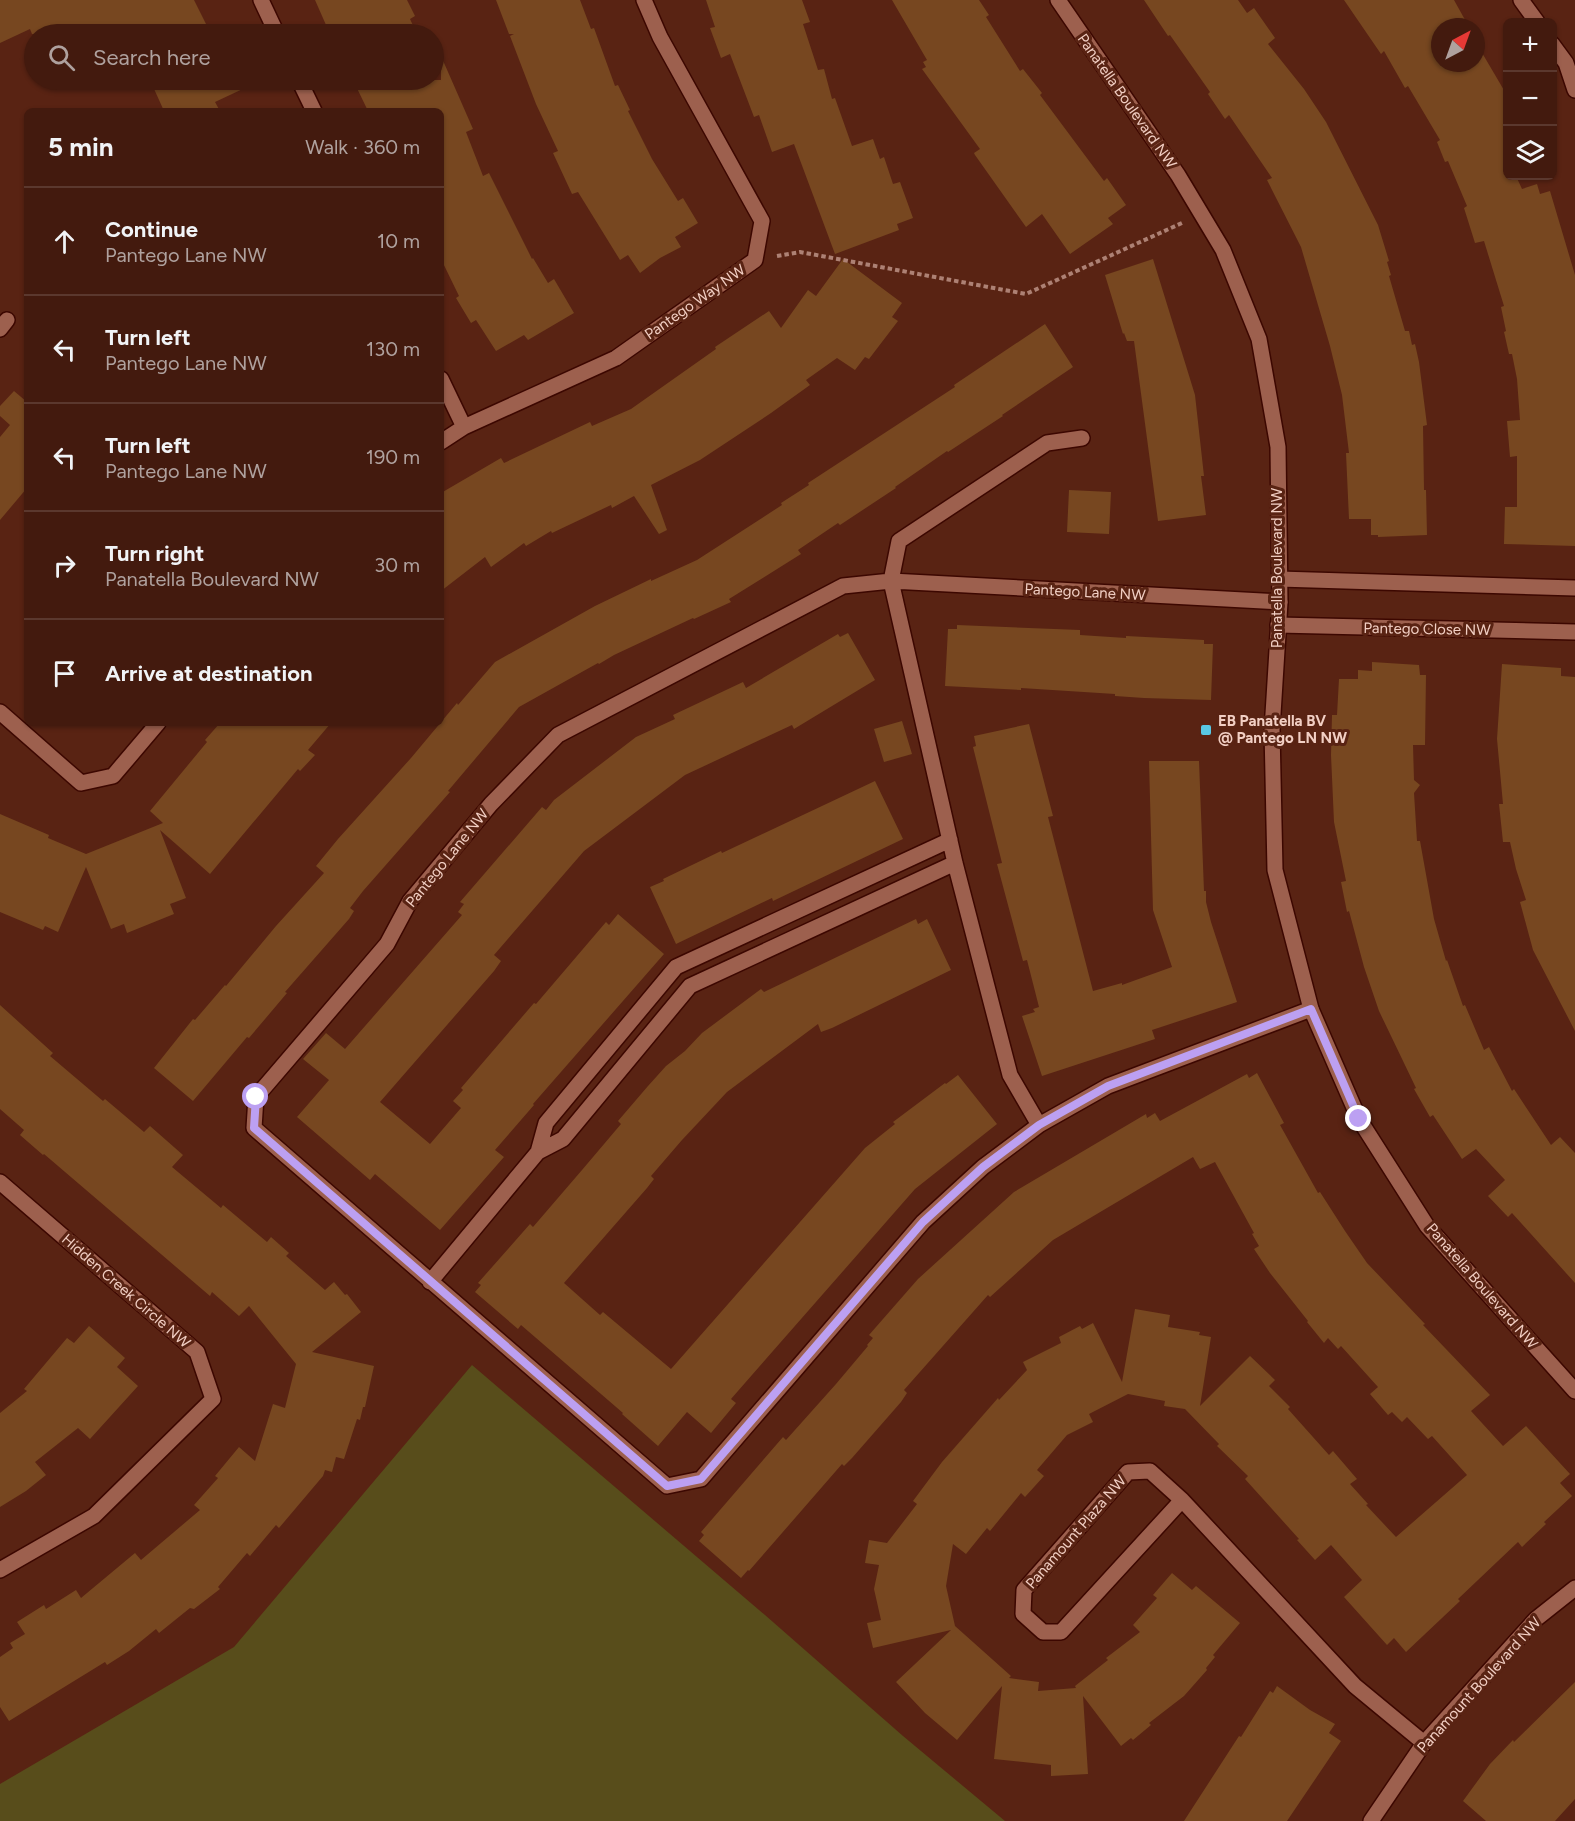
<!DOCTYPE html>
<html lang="en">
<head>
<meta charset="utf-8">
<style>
  body { margin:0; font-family:Figtree,sans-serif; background:#4a2317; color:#f1f3f6 }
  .controls { position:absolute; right:18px; top:18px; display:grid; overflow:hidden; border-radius:9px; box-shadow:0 2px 4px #0004 }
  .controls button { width:54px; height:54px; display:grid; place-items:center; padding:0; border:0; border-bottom:2px solid #5b382e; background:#431a0e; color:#f1f3f6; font:30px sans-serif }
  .compass { position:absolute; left:1431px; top:18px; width:54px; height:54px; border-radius:50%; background:#431a0e; box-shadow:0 2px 4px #0004; rotate:41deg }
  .stop { position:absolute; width:18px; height:18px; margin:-14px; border:4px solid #bca0f2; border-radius:50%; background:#fff }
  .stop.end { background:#bca0f2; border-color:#fff; box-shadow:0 2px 6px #0008 }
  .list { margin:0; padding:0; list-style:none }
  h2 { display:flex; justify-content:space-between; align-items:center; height:78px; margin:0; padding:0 24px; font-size:26px }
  h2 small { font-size:20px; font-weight:400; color:#afa19e }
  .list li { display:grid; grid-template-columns:39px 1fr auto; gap:18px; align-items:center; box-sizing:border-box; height:108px; padding:0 24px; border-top:2px solid #5b382e }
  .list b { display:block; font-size:22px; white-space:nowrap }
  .list p { margin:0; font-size:20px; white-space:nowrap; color:#afa19e }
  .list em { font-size:20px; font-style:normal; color:#afa19e }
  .icon { flex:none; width:33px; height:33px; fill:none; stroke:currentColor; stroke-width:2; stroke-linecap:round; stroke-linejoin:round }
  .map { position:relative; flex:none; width:1575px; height:1821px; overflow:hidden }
  .search { position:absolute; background:#431a0e; box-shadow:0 2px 4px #0004; left:24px; top:24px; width:420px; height:66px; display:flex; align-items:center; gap:15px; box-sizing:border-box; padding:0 21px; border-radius:33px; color:#afa19e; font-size:22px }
  .panel { position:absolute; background:#431a0e; box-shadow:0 2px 4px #0004; left:24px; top:108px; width:420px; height:618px; border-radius:9px }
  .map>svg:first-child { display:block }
  .green { fill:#584d1b }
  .building { fill:#774720 }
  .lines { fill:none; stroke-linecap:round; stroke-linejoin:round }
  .service-casing { stroke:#3c0700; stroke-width:18 }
  .minor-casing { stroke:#3c0700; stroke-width:18 }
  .tertiary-casing { stroke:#3c0700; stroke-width:18 }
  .path { stroke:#ad8174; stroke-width:4; stroke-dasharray:4.5 3; stroke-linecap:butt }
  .service { stroke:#9d604e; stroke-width:15 }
  .minor { stroke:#9d604e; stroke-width:15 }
  .tertiary { stroke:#9d604e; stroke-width:15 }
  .route { stroke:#bca0f2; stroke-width:8 }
  .poi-dot { fill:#59c8e4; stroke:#592313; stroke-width:2 }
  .labels { text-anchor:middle; stroke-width:6; stroke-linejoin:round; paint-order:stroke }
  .street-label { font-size:15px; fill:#f2cfc4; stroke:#592313 }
  .poi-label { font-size:15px; font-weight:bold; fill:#f2cfc4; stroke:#592313; text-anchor:start }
</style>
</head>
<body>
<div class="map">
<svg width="1575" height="1821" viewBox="0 0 1575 1821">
  <rect width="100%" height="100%" fill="#592313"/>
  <path class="green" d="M 472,1365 L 765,1615 L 903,1736 L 1005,1821 L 0,1821 L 0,1784 L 234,1647 Z"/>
  <path class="building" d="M 0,0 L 194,0 L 211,34 L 32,34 L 30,29 L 0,43 Z
    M 315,0 L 407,0 L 415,16 L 410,19 L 417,34 L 330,34 Z
    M 496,0 L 580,0 L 591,29 L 594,28 L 615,86 L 618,85 L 630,110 L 628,111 L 652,159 L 678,201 L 683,198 L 698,223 L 675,237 L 681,247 L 660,258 L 640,273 L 628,255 L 620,260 L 578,192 L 572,194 L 553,153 L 558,151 L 536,104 L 510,36 L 514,34 L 509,34 Z
    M 706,0 L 802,0 L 810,22 L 803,24 L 818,70 L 824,69 L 832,99 L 835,98 L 852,146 L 873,139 L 880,159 L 884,157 L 893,184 L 900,182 L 913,218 L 897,224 L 899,230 L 835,254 L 794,144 L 772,152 L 759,115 L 754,117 L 730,54 L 721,58 L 710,28 L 715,27 Z
    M 892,0 L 979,0 L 989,15 L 986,17 L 1020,71 L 1023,69 L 1042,93 L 1040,95 L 1104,181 L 1107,178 L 1126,205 L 1108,218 L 1113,224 L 1070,254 L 1042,214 L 1026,227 L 975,155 L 974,153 L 980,149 L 922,69 L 926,67 L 923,62 L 927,60 Z
    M 1144,0 L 1238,0 L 1247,13 L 1254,8 L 1275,38 L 1268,44 L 1304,89 L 1326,122 L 1378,225 L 1389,261 L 1387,262 L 1391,275 L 1389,276 L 1405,331 L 1409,331 L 1412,345 L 1415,344 L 1419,362 L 1427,425 L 1423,426 L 1424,490 L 1426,490 L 1427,535 L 1378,537 L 1378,535 L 1371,535 L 1371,519 L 1349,519 L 1346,453 L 1349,453 L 1342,395 L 1330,346 L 1301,247 L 1267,180 L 1272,178 L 1229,115 L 1225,119 L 1208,94 L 1210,92 L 1170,35 L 1168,36 Z
    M 1344,0 L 1454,0 L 1469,27 L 1440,27 L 1440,63 L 1476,63 L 1476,39 L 1480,45 L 1478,46 L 1508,97 L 1508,176 L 1516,176 L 1522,189 L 1537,184 L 1540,194 L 1550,191 L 1575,275 L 1575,546 L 1504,544 L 1505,507 L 1517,507 L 1517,456 L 1510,457 L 1507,421 L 1520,420 L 1517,379 L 1512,354 L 1509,354 L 1504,332 L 1506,331 L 1501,307 L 1504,306 L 1484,241 L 1475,243 L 1464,208 L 1467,206 L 1448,161 L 1445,162 L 1437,142 L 1440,140 L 1408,86 L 1405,88 L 1384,51 L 1381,54 Z
    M 441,56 L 473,129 L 466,132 L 483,176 L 489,173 L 532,259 L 533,258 L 548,283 L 554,279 L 574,313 L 528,340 L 524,335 L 496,351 L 476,320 L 471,323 L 456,298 L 459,296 L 441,259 L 441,111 L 368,111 L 353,80 L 441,80 Z
    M 150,80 L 262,80 L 215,102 L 220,111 L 164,111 Z
    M 843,259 L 902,303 L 892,317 L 898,321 L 869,359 L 865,357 L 855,370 L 837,358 L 806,380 L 810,385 L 771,413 L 700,460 L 651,485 L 667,530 L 659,534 L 634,496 L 612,508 L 611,505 L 552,533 L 551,531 L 526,546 L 524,543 L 491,567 L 485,557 L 441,591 L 441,493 L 501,458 L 504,463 L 590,422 L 592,426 L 631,409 L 716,349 L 715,347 L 769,311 L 781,328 L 808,290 L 816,296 Z
    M 1153,259 L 1195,395 L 1204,476 L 1201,476 L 1206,515 L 1158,521 L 1134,341 L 1127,341 L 1124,333 L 1123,334 L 1105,275 Z
    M 1045,324 L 1073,367 L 1002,415 L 1003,416 L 948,452 L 947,451 L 895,487 L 896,488 L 840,525 L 838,523 L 798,550 L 801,554 L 729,599 L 731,602 L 694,619 L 693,618 L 614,655 L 599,664 L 598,663 L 519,707 L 448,791 L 450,792 L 363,891 L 350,908 L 354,911 L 349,919 L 285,992 L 287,993 L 249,1038 L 247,1037 L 193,1101 L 154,1068 L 193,1019 L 195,1020 L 225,985 L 226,986 L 276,926 L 324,873 L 316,866 L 338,839 L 411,758 L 457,703 L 458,705 L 495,662 L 595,606 L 651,579 L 651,581 L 697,560 L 782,505 L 781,503 L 809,485 L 808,483 L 955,387 L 954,385 Z
    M 14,391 L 27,402 L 27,488 L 0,520 L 0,437 L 10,425 L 0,416 L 0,406 Z
    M 1069,490 L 1111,492 L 1109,534 L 1067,532 Z
    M 957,625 L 1080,630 L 1080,635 L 1126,638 L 1126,636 L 1204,640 L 1204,644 L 1213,644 L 1211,700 L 1144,698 L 1115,696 L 1115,694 L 1021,688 L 1021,690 L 945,686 L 948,629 L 957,629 Z
    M 848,633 L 875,680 L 794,729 L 792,725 L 685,775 L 584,851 L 494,955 L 501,961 L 494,971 L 380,1102 L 430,1144 L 461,1108 L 453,1101 L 463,1090 L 461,1088 L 534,1003 L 536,1004 L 606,922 L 609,925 L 618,914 L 664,954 L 533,1104 L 534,1105 L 495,1150 L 504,1157 L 440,1230 L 375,1174 L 370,1180 L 297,1117 L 329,1080 L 303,1059 L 326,1033 L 345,1049 L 462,915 L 458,912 L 464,904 L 460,902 L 542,807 L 546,810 L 554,800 L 636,737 L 675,719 L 673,715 L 743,682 L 746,688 L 838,634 L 840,637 Z
    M 1372,662 L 1419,665 L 1420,675 L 1426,675 L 1425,745 L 1413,745 L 1414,780 L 1420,785 L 1414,793 L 1417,841 L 1420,841 L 1434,919 L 1446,961 L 1447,960 L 1463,1006 L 1465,1005 L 1484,1050 L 1489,1047 L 1512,1091 L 1514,1089 L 1551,1145 L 1560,1137 L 1575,1153 L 1575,1283 L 1512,1213 L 1508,1217 L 1488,1196 L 1505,1180 L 1476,1149 L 1462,1159 L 1433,1115 L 1430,1117 L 1414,1089 L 1416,1088 L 1379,1011 L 1364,967 L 1349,911 L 1347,912 L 1341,882 L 1346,881 L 1334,822 L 1331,755 L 1332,715 L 1337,715 L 1339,679 L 1358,679 L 1358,670 L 1372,671 Z
    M 1502,664 L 1561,668 L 1561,676 L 1575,677 L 1575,1031 L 1533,950 L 1520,902 L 1526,900 L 1516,869 L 1510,842 L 1503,842 L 1499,804 L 1503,804 L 1497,739 Z
    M 902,721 L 912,754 L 884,762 L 874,729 Z
    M 220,723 L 331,723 L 308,750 L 315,755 L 300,771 L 298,769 L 210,874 L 160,830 L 186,898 L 170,904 L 174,914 L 127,933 L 124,924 L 111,929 L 86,867 L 58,932 L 45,926 L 43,930 L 0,912 L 0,814 L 49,835 L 48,838 L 86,854 L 163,823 L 150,811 L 207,742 L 205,740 Z
    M 1029,724 L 1053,816 L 1048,817 L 1093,991 L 1122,983 L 1122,985 L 1172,967 L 1153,910 L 1149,761 L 1199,761 L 1204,891 L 1206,891 L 1206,902 L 1211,922 L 1237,1002 L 1152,1030 L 1155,1039 L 1042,1076 L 1022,1016 L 1035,1012 L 1033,1009 L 1039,1007 L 1027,960 L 1023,961 L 997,864 L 1002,863 L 973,747 L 976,746 L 974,736 Z
    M 875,781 L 903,839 L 773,901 L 772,898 L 676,944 L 650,887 L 664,881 L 663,879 L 721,851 L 722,853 Z
    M 916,919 L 918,924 L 927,919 L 951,970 L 832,1028 L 821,1032 L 818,1024 L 727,1092 L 682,1140 L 651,1176 L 654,1179 L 647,1188 L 564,1283 L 600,1315 L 603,1312 L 671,1369 L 865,1148 L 895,1124 L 893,1122 L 945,1083 L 946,1084 L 958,1075 L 997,1124 L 915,1189 L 731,1399 L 736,1403 L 711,1433 L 687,1412 L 658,1446 L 622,1414 L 623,1413 L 521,1325 L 518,1329 L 475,1292 L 481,1285 L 478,1283 L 530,1224 L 533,1227 L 582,1170 L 621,1124 L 618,1121 L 648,1086 L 666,1066 L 685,1051 L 702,1033 L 761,989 L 764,992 Z
    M 0,1005 L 53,1053 L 50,1056 L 103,1101 L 105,1099 L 144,1132 L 150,1126 L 183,1155 L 172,1167 L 221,1208 L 223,1205 L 267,1242 L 271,1237 L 289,1253 L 286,1256 L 325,1290 L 334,1282 L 345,1295 L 347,1294 L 361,1312 L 312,1352 L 374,1366 L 365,1407 L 363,1407 L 360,1420 L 357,1419 L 344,1459 L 336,1457 L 332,1472 L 325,1470 L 323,1476 L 279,1528 L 276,1525 L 250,1556 L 247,1553 L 218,1587 L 220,1589 L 194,1609 L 190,1608 L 159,1633 L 156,1629 L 129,1651 L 107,1665 L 105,1662 L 9,1721 L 0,1707 L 0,1657 L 13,1648 L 10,1643 L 25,1634 L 17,1622 L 44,1605 L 46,1609 L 76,1590 L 81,1598 L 135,1553 L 141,1560 L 200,1510 L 194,1505 L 218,1478 L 215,1476 L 239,1447 L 255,1461 L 273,1404 L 285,1408 L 296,1364 L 249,1306 L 239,1316 L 212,1292 L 210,1296 L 44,1154 L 43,1155 L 20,1135 L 24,1130 L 0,1109 Z
    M 1257,1073 L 1284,1123 L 1280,1125 L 1318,1193 L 1320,1192 L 1345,1231 L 1367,1263 L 1425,1324 L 1423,1325 L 1490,1395 L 1471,1411 L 1503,1446 L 1526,1426 L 1570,1474 L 1560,1483 L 1572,1496 L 1544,1522 L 1546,1524 L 1522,1547 L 1518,1542 L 1458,1599 L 1460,1601 L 1406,1652 L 1394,1638 L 1387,1645 L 1344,1597 L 1362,1580 L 1331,1545 L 1315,1560 L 1297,1540 L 1299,1539 L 1245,1479 L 1248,1476 L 1217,1446 L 1219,1444 L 1185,1409 L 1164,1406 L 1165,1401 L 1128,1394 L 1089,1414 L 1093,1422 L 1067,1435 L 1037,1470 L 1044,1476 L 1025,1497 L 1021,1493 L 990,1531 L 987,1528 L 966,1554 L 953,1544 L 946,1586 L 955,1626 L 1011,1676 L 1009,1678 L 1039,1682 L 1038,1691 L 1076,1688 L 1075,1686 L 1108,1660 L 1106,1658 L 1140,1632 L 1133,1625 L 1157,1598 L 1153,1595 L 1172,1573 L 1192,1590 L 1196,1586 L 1240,1623 L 1213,1655 L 1215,1657 L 1206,1668 L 1207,1670 L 1184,1696 L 1149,1723 L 1151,1725 L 1133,1740 L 1131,1738 L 1121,1746 L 1083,1696 L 1088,1774 L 1051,1776 L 1051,1765 L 994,1759 L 1002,1686 L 957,1740 L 925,1713 L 896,1682 L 951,1630 L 873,1648 L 867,1623 L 881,1620 L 874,1589 L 879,1565 L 865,1563 L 869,1540 L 887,1543 L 917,1504 L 913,1501 L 942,1462 L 998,1398 L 999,1400 L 1027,1370 L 1023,1362 L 1061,1343 L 1059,1337 L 1080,1326 L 1082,1329 L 1093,1323 L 1122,1382 L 1135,1309 L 1170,1315 L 1168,1327 L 1200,1332 L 1199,1335 L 1211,1337 L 1200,1406 L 1250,1356 L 1275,1380 L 1269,1386 L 1290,1407 L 1288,1409 L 1296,1418 L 1329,1455 L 1333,1451 L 1357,1479 L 1350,1484 L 1368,1504 L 1366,1505 L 1396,1537 L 1467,1475 L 1432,1436 L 1428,1439 L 1407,1417 L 1402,1422 L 1392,1412 L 1388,1415 L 1370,1394 L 1378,1387 L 1341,1346 L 1338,1349 L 1328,1338 L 1324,1343 L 1307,1322 L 1308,1321 L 1270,1273 L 1254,1249 L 1259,1246 L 1252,1234 L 1254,1233 L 1215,1162 L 1200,1169 L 1193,1157 L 1053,1240 L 990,1297 L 988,1295 L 904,1390 L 907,1393 L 901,1402 L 852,1458 L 844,1466 L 842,1464 L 749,1571 L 748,1570 L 741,1578 L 699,1541 L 704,1535 L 701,1532 L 783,1437 L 786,1440 L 836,1384 L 868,1346 L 867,1345 L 873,1338 L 869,1335 L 918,1279 L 1014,1192 L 1146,1114 L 1147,1118 L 1155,1113 L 1160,1121 L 1247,1074 L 1249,1078 Z
    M 89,1326 L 125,1358 L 117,1367 L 138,1386 L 90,1439 L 78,1428 L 35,1462 L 46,1475 L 26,1491 L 0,1507 L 0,1413 L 27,1391 L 24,1389 L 67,1338 L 74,1343 Z
    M 1575,1682 L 1575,1799 L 1555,1821 L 1486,1821 L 1463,1801 L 1490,1764 L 1513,1740 L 1514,1742 Z
    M 1277,1686 L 1310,1710 L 1335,1724 L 1329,1733 L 1341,1741 L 1287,1821 L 1184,1821 L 1239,1736 L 1241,1737 L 1270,1691 L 1273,1693 Z"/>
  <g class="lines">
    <defs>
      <path id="service" d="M 1280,602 L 891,581 L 843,586 L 558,735 L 491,804 L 410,901 L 387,944 L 256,1097 L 254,1128 L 667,1486 L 701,1479 L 923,1222 L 983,1167 L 1039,1125 L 1108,1086 L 1311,1009
        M 1039,1125 L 1010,1075 L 955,863 L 891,581 L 899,541 L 1047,443 L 1082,438
        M 538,1152 L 546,1123 L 676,967 L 950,840
        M 430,1282 L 538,1152 L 563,1139 L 690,986 L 955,863"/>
      <path id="minor" d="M 261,0 L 277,34
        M 1521,0 L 1537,22
        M 1552,44 L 1566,63 L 1575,90
        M 299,80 L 314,111
        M 0,329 L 7,320
        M 441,379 L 464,427
        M 441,442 L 464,427 L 616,358 L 755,260 L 762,221 L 660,37 L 644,0
        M 1279,579 L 1575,588
        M 1278,625 L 1575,632
        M 0,712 L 81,783 L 113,776 L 158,723
        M 0,1182 L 197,1352 L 213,1399 L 94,1516 L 0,1570
        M 1182,1500 L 1061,1632 L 1043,1632 L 1023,1614 L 1024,1590 L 1128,1472 L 1150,1471 L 1182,1500 L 1355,1686 L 1424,1743"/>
      <path id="tertiary" d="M 1058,0 L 1178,175 L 1223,250 L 1259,339 L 1278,447 L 1280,602 L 1272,730 L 1275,870 L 1311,1009 L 1359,1119 L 1427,1226 L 1575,1391
        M 1371,1821 L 1424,1743 L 1536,1619 L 1575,1588"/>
    </defs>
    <use href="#service" class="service-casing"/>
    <use href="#minor" class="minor-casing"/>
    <use href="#tertiary" class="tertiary-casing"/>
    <path class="path" d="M 777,256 L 800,252 L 1026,294 L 1182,223"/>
    <use href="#service" class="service"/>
    <use href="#minor" class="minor"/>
    <use href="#tertiary" class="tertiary"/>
  </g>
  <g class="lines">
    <path class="route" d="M 256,1097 L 254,1128 L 667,1486 L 701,1479 L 923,1222 L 983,1167 L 1039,1125 L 1108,1086 L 1311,1009 L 1359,1119"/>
  </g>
  <rect class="poi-dot" x="1200" y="724" width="12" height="12" rx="3"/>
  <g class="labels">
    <g class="street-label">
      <text transform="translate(1127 101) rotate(55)" y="5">Panatella Boulevard NW</text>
      <text transform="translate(695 302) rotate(-35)" y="5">Pantego Way NW</text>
      <text transform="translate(1277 568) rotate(-90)" y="5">Panatella Boulevard NW</text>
      <text transform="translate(1085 592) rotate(3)" y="5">Pantego Lane NW</text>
      <text transform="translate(1427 629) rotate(1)" y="5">Pantego Close NW</text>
      <text transform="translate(447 858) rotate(-51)" y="5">Pantego Lane NW</text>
      <text transform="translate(1482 1286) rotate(49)" y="5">Panatella Boulevard NW</text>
      <text transform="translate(126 1291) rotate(41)" y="5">Hidden Creek Circle NW</text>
      <text transform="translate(1076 1532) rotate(-49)" y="5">Panamount Plaza NW</text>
      <text transform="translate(1479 1685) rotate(-48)" y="5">Panamount Boulevard NW</text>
    </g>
    <g class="poi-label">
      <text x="1218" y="726">EB Panatella BV<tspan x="1218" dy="17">@ Pantego LN NW</tspan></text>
    </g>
  </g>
</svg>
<div class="controls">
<button>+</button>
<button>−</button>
<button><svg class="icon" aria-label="layers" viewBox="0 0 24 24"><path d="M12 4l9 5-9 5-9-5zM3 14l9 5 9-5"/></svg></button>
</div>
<svg class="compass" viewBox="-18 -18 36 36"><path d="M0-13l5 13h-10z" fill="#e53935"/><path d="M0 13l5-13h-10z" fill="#afa19e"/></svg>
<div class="stop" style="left:256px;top:1097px"></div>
<div class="stop end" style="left:1359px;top:1119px"></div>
<div class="search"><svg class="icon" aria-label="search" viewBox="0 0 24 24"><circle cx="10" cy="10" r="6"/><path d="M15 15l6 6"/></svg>Search here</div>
<section class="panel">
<h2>5 min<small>Walk · 360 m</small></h2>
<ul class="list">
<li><svg class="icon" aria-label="ahead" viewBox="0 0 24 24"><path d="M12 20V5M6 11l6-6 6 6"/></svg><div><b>Continue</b><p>Pantego Lane NW</p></div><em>10 m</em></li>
<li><svg class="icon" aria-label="left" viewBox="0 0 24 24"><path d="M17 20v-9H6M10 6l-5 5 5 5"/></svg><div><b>Turn left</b><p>Pantego Lane NW</p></div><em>130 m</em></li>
<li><svg class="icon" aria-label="left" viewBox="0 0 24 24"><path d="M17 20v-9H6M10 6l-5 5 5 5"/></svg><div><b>Turn left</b><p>Pantego Lane NW</p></div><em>190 m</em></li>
<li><svg class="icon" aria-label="right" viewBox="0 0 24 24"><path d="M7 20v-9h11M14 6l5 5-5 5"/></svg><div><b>Turn right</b><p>Panatella Boulevard NW</p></div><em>30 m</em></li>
<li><svg class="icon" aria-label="arrive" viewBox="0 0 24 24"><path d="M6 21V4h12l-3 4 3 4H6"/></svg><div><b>Arrive at destination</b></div></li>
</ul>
</section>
</div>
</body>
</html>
